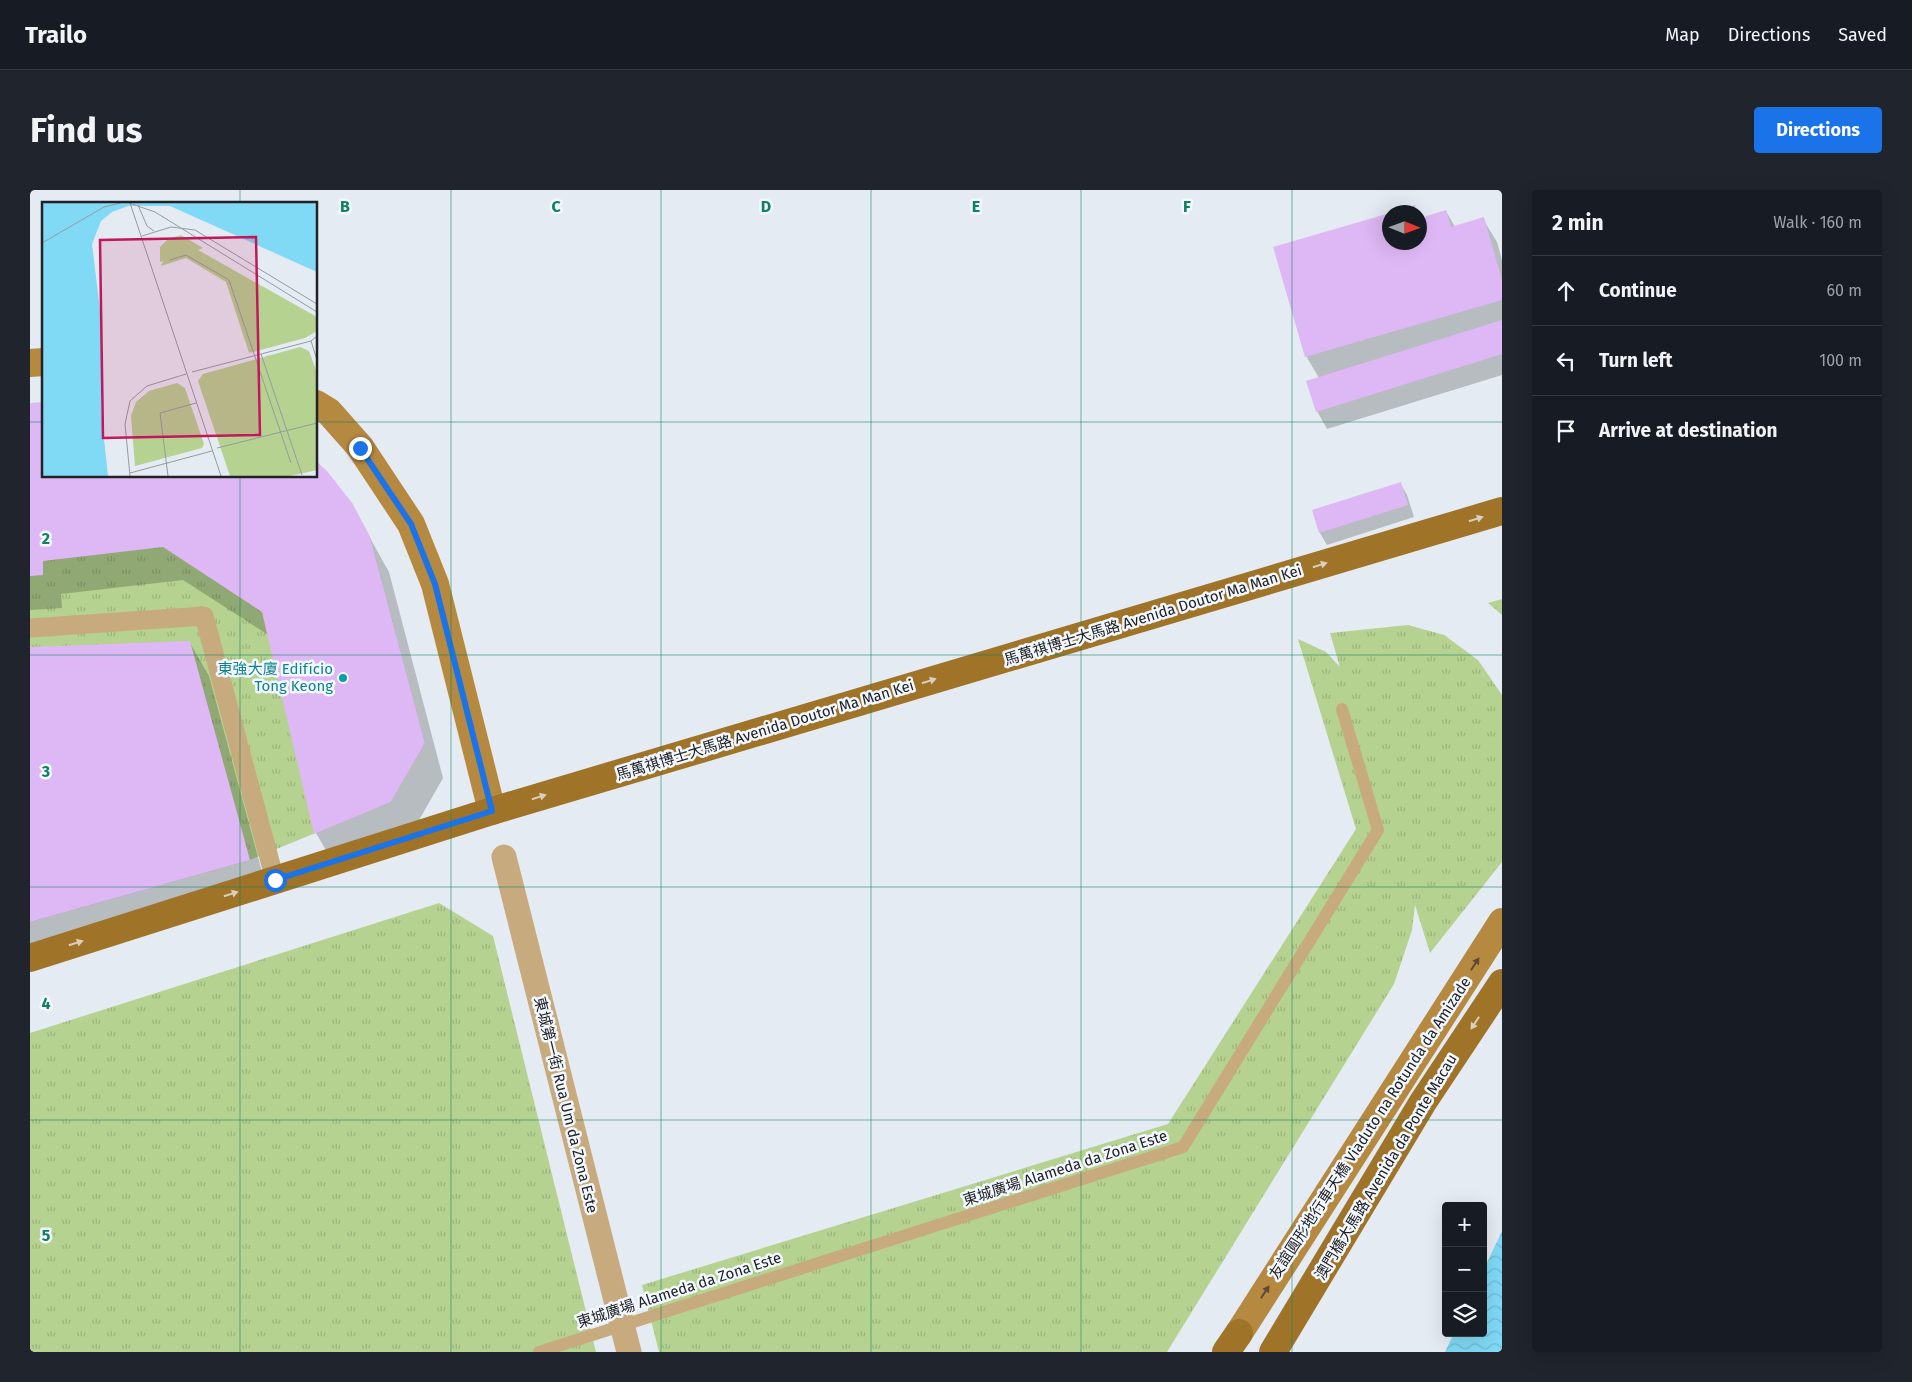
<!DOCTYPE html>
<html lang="en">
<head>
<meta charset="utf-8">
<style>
  body { margin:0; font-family:"Fira Sans","Noto Sans SC",sans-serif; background:#20242c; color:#f1f3f6 }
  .controls { position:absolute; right:15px; bottom:15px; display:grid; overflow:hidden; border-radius:5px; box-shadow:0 5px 20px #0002 }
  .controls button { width:45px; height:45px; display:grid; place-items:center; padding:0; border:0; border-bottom:1px solid #363941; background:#171b24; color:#f1f3f6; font:25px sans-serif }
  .compass { position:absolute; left:1352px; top:15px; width:45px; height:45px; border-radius:50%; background:#171b24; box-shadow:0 5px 20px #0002; rotate:91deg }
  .stop { position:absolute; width:15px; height:15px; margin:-11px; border:4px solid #1a73e8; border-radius:50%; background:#fff }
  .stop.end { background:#1a73e8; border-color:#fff; box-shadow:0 1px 5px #0008 }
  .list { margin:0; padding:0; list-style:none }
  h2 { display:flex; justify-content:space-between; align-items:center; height:65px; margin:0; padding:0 20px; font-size:21px }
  h2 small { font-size:16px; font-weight:400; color:#9ea1a6 }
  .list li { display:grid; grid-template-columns:32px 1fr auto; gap:15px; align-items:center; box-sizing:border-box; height:70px; padding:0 20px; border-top:1px solid #363941 }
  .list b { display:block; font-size:19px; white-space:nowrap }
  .list em { font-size:16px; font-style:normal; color:#9ea1a6 }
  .icon { flex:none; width:28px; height:28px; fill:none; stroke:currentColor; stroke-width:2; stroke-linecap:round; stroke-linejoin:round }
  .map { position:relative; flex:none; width:1472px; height:1162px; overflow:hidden; border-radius:5px }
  header { display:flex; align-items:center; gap:30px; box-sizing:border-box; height:70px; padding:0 25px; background:#171b24; border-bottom:1px solid #363941 }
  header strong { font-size:24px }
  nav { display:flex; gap:28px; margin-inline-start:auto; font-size:18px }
  .intro { display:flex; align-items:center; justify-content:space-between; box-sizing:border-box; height:120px; padding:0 30px }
  h1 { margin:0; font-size:35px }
  .button { padding:12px 22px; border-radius:5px; background:#1a73e8; color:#fff; font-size:18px; font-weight:700 }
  main { display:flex; gap:30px; padding:0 30px }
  aside { flex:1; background:#171b24; border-radius:5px; box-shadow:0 5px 20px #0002 }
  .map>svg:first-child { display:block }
  .grass { fill:url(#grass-tufts) }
  .water { fill:url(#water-waves) }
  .shadow { fill:#0003 }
  .building { fill:#deb7f5 }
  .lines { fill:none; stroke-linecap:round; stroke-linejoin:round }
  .service { stroke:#c7aa7d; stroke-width:12 }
  .pedestrian { stroke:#c7aa7d; stroke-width:19 }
  .minor { stroke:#c7aa7d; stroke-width:25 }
  .secondary { stroke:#b58940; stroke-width:28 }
  .primary { stroke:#9f7429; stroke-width:28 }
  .oneway { fill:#dad0be }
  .oneway2 { fill:#5c4b30 }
  .route { stroke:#1a73e8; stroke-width:6 }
  .grid { fill:none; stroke:#108260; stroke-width:1; stroke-opacity:0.55 }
  .culture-dot { fill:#0f9aa8; stroke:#f3f8fe; stroke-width:2 }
  .labels { text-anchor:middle; stroke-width:5; stroke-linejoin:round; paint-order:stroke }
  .street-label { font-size:15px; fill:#202225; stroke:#f3f8fe }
  .culture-label { font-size:15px; fill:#0d838f; stroke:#f3f8fe; text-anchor:end }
  .inset-road { fill:none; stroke:#969ba0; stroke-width:1 }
  .view { fill:#c2185b; fill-opacity:0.15; stroke:#c2185b; stroke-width:2.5 }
  .inset-edge { fill:none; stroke:#202225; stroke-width:2.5 }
  .grid-label { font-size:16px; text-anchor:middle; font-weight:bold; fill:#108260; stroke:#f3f8fe; stroke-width:5; stroke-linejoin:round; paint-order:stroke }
</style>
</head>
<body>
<header>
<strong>Trailo</strong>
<nav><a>Map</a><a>Directions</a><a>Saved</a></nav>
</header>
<div class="intro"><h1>Find us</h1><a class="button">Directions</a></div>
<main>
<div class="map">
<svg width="1472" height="1162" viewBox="0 0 1472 1162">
  <defs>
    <pattern id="grass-tufts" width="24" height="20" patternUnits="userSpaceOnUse" patternTransform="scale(1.25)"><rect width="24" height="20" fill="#b5d290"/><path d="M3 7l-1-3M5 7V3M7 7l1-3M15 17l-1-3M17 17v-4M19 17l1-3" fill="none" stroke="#9bb47c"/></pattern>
    <pattern id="water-waves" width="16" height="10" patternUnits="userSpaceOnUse" patternTransform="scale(1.25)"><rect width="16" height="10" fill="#80d9f5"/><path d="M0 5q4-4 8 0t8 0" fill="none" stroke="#6ebad2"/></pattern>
  </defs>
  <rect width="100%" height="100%" fill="#e5ebf2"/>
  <path class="grass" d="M 0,213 L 14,286 L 286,286 L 286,271 L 322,313 L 340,347 L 395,553 L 361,612 L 220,670 L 0,732 Z
    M 1472,409 L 1472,425 L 1458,413 Z
    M 1378,435 L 1414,445 L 1448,470 L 1472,505 L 1472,672 L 1400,763 L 1385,715 L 1382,740 L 1364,794 L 1137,1162 L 629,1162 L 612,1095 L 1138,934 L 1326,639 L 1268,449 L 1296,462 L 1310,477 L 1300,443 Z
    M 409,713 L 463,746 L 566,1162 L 0,1162 L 0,843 Z"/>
  <path class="water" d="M 1472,1041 L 1472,1162 L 1415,1162 L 1424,1143 L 1453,1143 L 1453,1081 Z"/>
  <path class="shadow" d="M 1385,17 L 1388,22 L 1365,22 Z
    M 1416,21 L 1425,37 L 1453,29 L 1467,52 L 1472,70 L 1472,185 L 1297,239 L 1287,221 L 1289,188 L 1276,166 L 1360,52 L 1390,52 L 1390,25 L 1392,28 Z
    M 0,214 L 14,286 L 321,314 L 359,382 L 413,588 L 380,646 L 305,676 L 286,643 L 240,446 L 153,390 L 31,404 L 32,418 L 0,420 Z
    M 1370,293 L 1377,305 L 1384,327 L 1297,355 L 1290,343 L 1283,320 Z
    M 160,453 L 179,486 L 238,704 L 0,771 L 0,458 Z"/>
  <path class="building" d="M 1385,15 L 1387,22 L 1362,22 Z
    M 1416,20 L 1421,37 L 1454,27 L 1472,90 L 1472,110 L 1275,167 L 1243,57 L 1360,23 L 1360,52 L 1390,52 L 1390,28 Z
    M 1472,130 L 1472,164 L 1286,222 L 1276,191 Z
    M 14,212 L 14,286 L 286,286 L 286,271 L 297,281 L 322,313 L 340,347 L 395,553 L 361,612 L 284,644 L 232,422 L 133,357 L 13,371 L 13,385 L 0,386 L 0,213 Z
    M 1371,292 L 1378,315 L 1289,343 L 1282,320 Z
    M 160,451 L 220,670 L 0,732 L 0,457 Z"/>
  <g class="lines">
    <path class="service" d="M 509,1162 L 1153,957 L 1348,640 L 1312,519"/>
    <path class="pedestrian" d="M 0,438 L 174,426 L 245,690"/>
    <path class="minor" d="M 474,667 L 599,1162"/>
    <path class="secondary" d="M 0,173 L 14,172
      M 286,214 L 299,222 L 330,257 L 381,334 L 405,394 L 462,621
      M 1209,1143 L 1472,732"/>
    <path class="primary" d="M 0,768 L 462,621 L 1472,321
      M 1196,1162 L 1209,1143
      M 1243,1162 L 1393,912 L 1472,793"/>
  </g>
  <defs><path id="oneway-solid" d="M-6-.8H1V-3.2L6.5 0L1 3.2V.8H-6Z" transform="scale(1.25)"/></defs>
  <g class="oneway">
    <use href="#oneway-solid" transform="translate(1446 329) rotate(-17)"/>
    <use href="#oneway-solid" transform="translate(1290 375) rotate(-17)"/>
    <use href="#oneway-solid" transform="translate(899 491) rotate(-17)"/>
    <use href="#oneway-solid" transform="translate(509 607) rotate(-17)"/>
    <use href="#oneway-solid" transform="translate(201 704) rotate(-18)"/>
    <use href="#oneway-solid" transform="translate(46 753) rotate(-18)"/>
    <use href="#oneway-solid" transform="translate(1445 833) rotate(123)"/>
  </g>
  <g class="oneway2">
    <use href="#oneway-solid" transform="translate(1445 774) rotate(-57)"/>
    <use href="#oneway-solid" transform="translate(1235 1102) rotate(-57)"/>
  </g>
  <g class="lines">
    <path class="route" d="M 245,690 L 462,621 L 405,394 L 381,334 L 330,258"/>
  </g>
  <path class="grid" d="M 210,0 L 210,14M 421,0 L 421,1162M 631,0 L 631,1162M 841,0 L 841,1162M 1051,0 L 1051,1162M 1262,0 L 1262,1162M 0,232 L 14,232M 286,232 L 1472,232M 210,286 L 210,1162M 0,465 L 1472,465M 0,697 L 1472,697M 0,930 L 1472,930"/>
  <circle class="culture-dot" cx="313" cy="488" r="5"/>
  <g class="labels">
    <g class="street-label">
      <text transform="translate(1123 425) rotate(-17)" y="5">馬萬祺博士大馬路 Avenida Doutor Ma Man Kei</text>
      <text transform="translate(735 540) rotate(-17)" y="5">馬萬祺博士大馬路 Avenida Doutor Ma Man Kei</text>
      <text transform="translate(536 915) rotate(76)" y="5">東城第一街 Rua Um da Zona Este</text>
      <text transform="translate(1340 938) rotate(-57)" y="5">友誼圓形地行車天橋 Viaduto na Rotunda da Amizade</text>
      <text transform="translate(1356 977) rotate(-59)" y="5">澳門橋大馬路 Avenida da Ponte Macau</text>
      <text transform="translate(1035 978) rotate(-18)" y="5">東城廣場 Alameda da Zona Este</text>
      <text transform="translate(649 1100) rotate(-18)" y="5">東城廣場 Alameda da Zona Este</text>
    </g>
    <g class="culture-label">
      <text x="303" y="484">東強大廈 Edifício<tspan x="303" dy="17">Tong Keong</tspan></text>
    </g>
  </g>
  <g transform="translate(12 12)">
    <rect width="275" height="275" fill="#e5ebf2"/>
    <path d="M 139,33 L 161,46 L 156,48 L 275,115 L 275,129 L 263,136 L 207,151 L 184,80 L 144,56 L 119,64 L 121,59 L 118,60 L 118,45 L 126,37 ZM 258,145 L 267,149 L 275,171 L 275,268 L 248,274 L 188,274 L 156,179 L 161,172 ZM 135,181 L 143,186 L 162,242 L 160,246 L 93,264 L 89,214 L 94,200 L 107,189 Z" fill="#b5d290"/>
    <path d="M 0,1 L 275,1 L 275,70 L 128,4 L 86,4 L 70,10 L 59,19 L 50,42 L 59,116 L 59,209 L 66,274 L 0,274 Z" fill="#80d9f5"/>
    <path class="inset-road" d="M 87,1 L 113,10 L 275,110M 88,1 L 179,274M 96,3 L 105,24 L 112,29M 100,34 L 129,25 L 153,28 L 275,102M 0,41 L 62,5 L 79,1M 128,58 L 144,53 L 187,78 L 249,261M 269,139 L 275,158M 219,152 L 260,273M 150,170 L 269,139 L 275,134M 175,246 L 275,221M 88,271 L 170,249M 88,274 L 83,222 L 88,199 L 105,184 L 144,172M 126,274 L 118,211 L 154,201"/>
    <path class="view" d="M 214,35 L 218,233 L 61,236 L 58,38 Z"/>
    <rect width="275" height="275" class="inset-edge"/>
  </g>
  <g class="grid-label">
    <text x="315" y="22">B</text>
    <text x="526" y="22">C</text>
    <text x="736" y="22">D</text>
    <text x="946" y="22">E</text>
    <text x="1157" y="22">F</text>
    <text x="16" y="354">2</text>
    <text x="16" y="587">3</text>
    <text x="16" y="819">4</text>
    <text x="16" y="1051">5</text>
  </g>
</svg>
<div class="controls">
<button>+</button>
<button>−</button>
<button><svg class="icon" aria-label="layers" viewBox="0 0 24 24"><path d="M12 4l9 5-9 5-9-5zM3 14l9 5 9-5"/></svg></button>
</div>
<svg class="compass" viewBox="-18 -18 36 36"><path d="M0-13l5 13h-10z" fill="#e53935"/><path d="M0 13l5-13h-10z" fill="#9ea1a6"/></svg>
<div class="stop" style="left:245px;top:690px"></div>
<div class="stop end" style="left:330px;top:258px"></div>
</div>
<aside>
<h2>2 min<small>Walk · 160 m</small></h2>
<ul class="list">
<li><svg class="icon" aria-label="ahead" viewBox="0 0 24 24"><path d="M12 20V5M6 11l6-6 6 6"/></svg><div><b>Continue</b></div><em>60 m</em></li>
<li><svg class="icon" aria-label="left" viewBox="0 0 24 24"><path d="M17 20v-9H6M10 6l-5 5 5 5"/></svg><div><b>Turn left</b></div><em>100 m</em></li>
<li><svg class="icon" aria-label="arrive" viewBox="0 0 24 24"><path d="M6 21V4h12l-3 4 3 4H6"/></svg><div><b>Arrive at destination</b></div></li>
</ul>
</aside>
</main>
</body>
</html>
